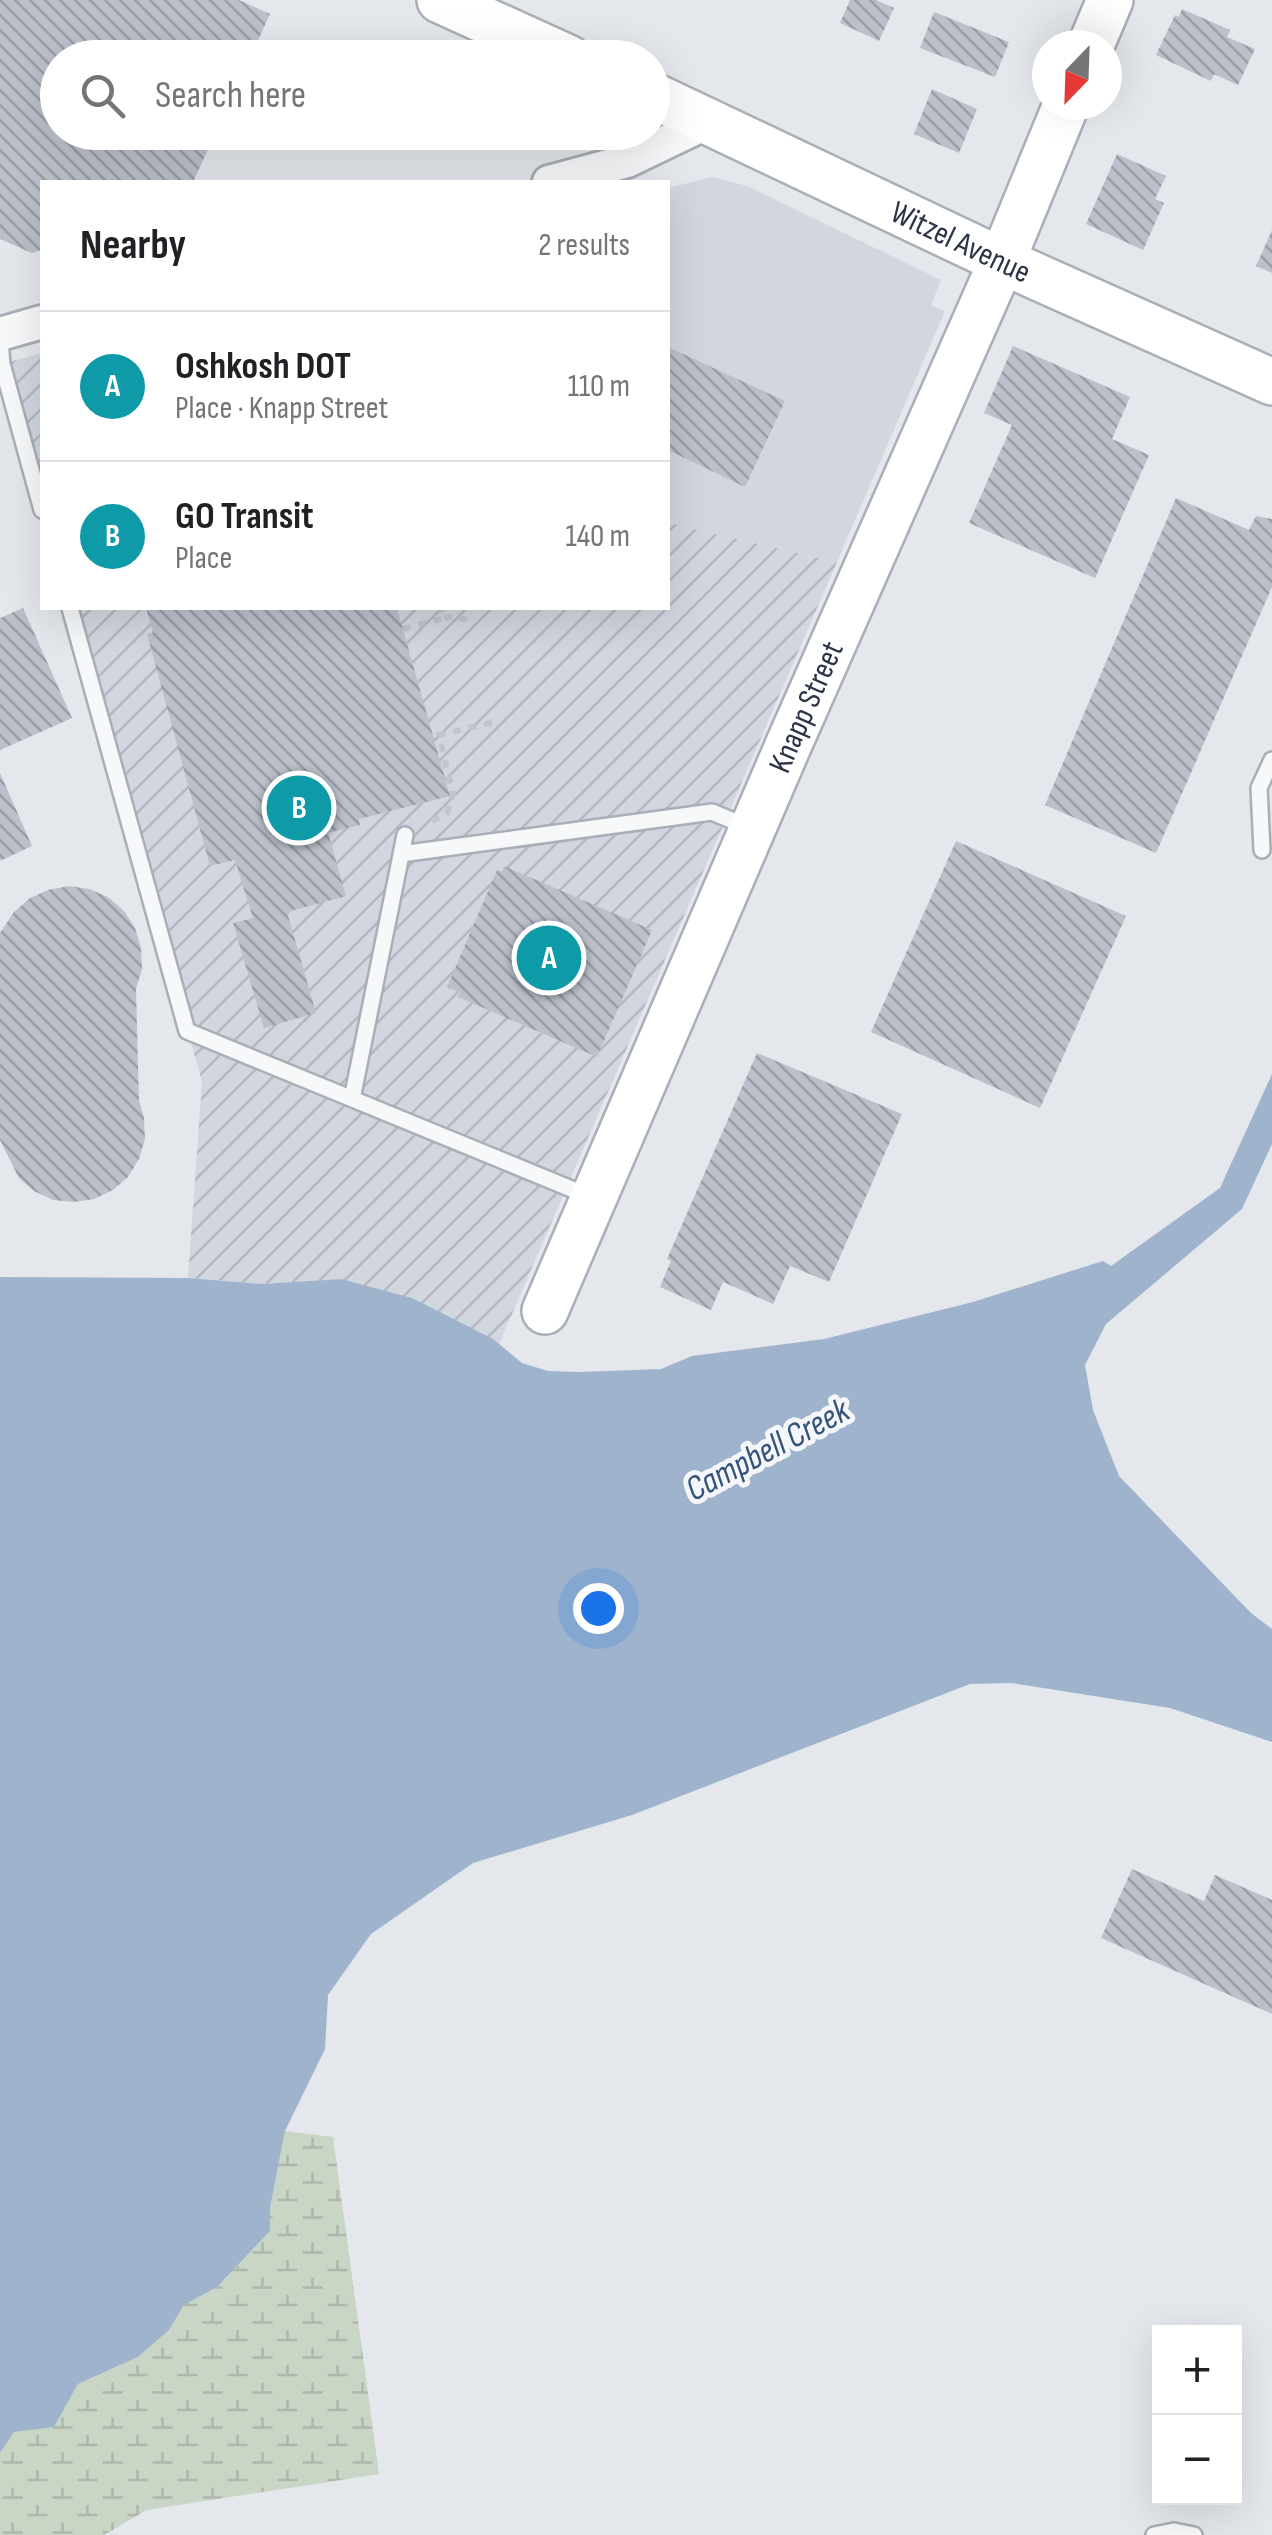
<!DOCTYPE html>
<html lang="en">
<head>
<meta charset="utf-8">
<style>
  body { margin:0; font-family:"Sofia Sans Condensed",sans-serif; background:#f2f2f2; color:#202124 }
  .controls { position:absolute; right:30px; bottom:30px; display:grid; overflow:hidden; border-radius:0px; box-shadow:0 10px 40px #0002 }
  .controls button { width:90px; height:90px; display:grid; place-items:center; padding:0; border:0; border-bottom:2px solid #e0e0e0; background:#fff; color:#202124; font:50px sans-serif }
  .compass { position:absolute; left:1032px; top:30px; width:90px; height:90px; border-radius:50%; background:#fff; box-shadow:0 10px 40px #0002; rotate:203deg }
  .you { position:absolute; left:598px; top:1608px; width:35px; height:35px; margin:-25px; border:8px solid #fff; border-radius:50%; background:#1a73e8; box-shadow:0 0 0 15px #1a73e833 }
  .badge { display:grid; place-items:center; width:65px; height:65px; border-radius:50%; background:#d1495b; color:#fff; font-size:32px; font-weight:700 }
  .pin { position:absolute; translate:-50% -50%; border:5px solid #fff; box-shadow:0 2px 10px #0006 }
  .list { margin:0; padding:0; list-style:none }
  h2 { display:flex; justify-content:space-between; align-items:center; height:130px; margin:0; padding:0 40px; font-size:42px }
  h2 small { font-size:32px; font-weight:400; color:#757577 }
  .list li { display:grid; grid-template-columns:65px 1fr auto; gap:30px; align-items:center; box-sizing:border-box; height:150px; padding:0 40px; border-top:2px solid #e0e0e0 }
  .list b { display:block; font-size:38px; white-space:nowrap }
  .list p { margin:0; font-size:32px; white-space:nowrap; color:#757577 }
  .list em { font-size:32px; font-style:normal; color:#757577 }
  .icon { flex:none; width:55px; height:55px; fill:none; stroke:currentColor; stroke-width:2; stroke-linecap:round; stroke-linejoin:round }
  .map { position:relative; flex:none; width:1272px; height:2535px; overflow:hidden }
  .search { position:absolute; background:#fff; box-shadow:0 10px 40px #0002; left:40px; top:40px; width:630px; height:110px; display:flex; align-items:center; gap:25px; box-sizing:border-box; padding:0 35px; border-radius:55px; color:#757577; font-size:38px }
  .panel { position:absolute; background:#fff; box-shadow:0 10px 40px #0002; left:40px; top:180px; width:630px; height:430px; border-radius:0px }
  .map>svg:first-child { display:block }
  .built { fill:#d2d6de }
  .industrial { fill:url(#industrial-furrows) }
  .wetland { fill:url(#wetland-marsh) }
  .water { fill:#9fb4cc }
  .building { fill:url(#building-back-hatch) }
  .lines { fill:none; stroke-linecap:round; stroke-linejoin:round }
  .lane-casing { stroke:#a9aeb7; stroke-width:20 }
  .street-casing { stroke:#a9aeb7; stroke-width:38 }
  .secondary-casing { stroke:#a9aeb7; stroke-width:50 }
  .path { stroke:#c2c5cb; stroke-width:6; stroke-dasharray:8 8; stroke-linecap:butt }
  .lane { stroke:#f7f8fa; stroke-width:15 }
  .street { stroke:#f7f8fa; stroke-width:32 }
  .secondary { stroke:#fff; stroke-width:45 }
  .labels { text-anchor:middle; stroke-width:10; stroke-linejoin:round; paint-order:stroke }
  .street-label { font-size:32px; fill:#2b3445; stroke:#f4f6f9 }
  .water-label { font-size:35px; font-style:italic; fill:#34527a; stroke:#f4f6f9 }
</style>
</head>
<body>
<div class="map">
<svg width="1272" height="2535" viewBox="0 0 1272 2535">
  <defs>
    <pattern id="industrial-furrows" width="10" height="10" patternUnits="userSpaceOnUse" patternTransform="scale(2.5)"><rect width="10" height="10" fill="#d2d6de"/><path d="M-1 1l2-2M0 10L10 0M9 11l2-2" fill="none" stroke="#b4b8c0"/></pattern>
    <pattern id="wetland-marsh" width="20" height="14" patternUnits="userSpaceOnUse" patternTransform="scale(2.5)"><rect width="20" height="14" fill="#c9d6c5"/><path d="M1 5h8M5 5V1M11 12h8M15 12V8" fill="none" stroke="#adb8ab"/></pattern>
    <pattern id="building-back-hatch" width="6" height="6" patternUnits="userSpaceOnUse" patternTransform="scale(2.5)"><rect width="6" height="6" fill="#bbc0ca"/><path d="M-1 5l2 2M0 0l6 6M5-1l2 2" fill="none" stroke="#989da6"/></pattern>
  </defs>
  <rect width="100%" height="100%" fill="#e4e7ec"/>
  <path class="built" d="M 712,177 L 747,186 L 941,280 L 931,305 L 945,311 L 837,562 L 668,523 L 668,188 Z"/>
  <path class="industrial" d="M 42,353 L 42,510 L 2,364 Z
    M 668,523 L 837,562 L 499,1344 L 492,1339 L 341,1279 L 262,1284 L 188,1278 L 202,1082 L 70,608 L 668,608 Z"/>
  <path class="wetland" d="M 285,2131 L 333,2137 L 379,2474 L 147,2510 L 104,2535 L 0,2535 L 0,2453 L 14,2432 L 54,2426 L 78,2384 L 138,2357 L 169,2330 L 184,2305 L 217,2287 L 270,2231 L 270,2208 Z"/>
  <path class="water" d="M 1272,1074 L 1272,1144 L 1242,1209 L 1106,1324 L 1085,1365 L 1093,1410 L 1119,1476 L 1251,1613 L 1272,1629 L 1272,1742 L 1170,1708 L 1011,1683 L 970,1684 L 632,1815 L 473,1863 L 371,1934 L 328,1995 L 325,2049 L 285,2131 L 270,2208 L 270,2231 L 217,2287 L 184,2305 L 169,2330 L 138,2357 L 78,2384 L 54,2427 L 14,2432 L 0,2453 L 0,1277 L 188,1278 L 262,1284 L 341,1279 L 412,1298 L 493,1339 L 522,1363 L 548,1371 L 579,1372 L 661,1369 L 692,1356 L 824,1339 L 973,1302 L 1103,1261 L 1111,1266 L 1220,1188 Z"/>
  <path class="building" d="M 0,0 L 239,0 L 270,14 L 250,58 L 58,58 L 58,132 L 216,132 L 193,182 L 42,182 L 42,250 L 32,253 L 0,239 Z
    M 850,0 L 876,0 L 894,8 L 879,41 L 840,23 Z
    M 1182,9 L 1230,30 L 1227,37 L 1255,49 L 1238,85 L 1214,74 L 1211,81 L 1156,55 L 1175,15 L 1179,17 Z
    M 934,12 L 1009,42 L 995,77 L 920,48 Z
    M 932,89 L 977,109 L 959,153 L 914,134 Z
    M 1117,154 L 1166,176 L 1155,199 L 1164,203 L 1143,250 L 1086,224 Z
    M 1272,230 L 1272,273 L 1256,266 Z
    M 1013,346 L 1130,397 L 1112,439 L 1149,455 L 1095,578 L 969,523 L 1012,425 L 984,413 Z
    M 668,347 L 785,401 L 745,487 L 668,450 Z
    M 1176,498 L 1249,530 L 1256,516 L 1272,519 L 1272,587 L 1156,853 L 1045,805 Z
    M 23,608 L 72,718 L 0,750 L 0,618 Z
    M 146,608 L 397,608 L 450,796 L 359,819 L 360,825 L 328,833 L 346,896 L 287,912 L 316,1013 L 264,1028 L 233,923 L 253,918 L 235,860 L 210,866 L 147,634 L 153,633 Z
    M 0,773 L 32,846 L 0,861 Z
    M 956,841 L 1126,916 L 1040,1108 L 871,1032 Z
    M 504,866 L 652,930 L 597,1057 L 458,997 L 460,993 L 447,987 L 497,870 L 502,872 Z
    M 69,886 L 89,889 L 108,897 L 124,911 L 135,928 L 141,948 L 142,969 L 136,989 L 139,1100 L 144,1118 L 145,1139 L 139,1159 L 128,1177 L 113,1190 L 94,1199 L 74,1202 L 53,1200 L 34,1191 L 19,1178 L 0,1140 L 0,933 L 14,912 L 30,898 L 48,890 Z
    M 757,1053 L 902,1114 L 829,1282 L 790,1266 L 773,1304 L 723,1282 L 711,1310 L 660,1287 L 671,1261 L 667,1259 Z
    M 1132,1869 L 1204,1901 L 1215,1875 L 1272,1900 L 1272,2014 L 1101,1938 Z"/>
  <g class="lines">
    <defs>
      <path id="lane" d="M 0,340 L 2,364 L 42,510
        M 70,608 L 187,1031 L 591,1197
        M 1262,850 L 1259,788 L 1272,760
        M 401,854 L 712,812 L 748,827
        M 352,1099 L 405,835
        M 1154,2535 L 1174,2531 L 1194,2535"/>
      <path id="street" d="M 549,182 L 627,161 L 710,121
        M 0,334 L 42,322"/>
      <g id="secondary">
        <path d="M 440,0 L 568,58"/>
        <path d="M 1091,45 L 1110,0"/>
        <path id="s1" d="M 652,95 L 1002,261 L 1272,382"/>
        <path id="s2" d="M 545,1311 L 788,746 L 1002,261 L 1066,105"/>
      </g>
    </defs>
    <use href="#lane" class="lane-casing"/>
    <use href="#street" class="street-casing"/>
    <use href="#secondary" class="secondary-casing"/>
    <path class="path" d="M 444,618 L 453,616 L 467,620
      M 403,629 L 444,618 L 441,608
      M 432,821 L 447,813 L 453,795 L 439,735 L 498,721"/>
    <use href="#lane" class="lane"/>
    <use href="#street" class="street"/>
    <use href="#secondary" class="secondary"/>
  </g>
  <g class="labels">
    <g class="street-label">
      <text dy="11" stroke="none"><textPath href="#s1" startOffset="342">Witzel Avenue</textPath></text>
      <text dy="11" stroke="none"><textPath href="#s2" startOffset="658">Knapp Street</textPath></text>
    </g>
    <g class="water-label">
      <text transform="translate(767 1449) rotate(-28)" y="12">Campbell Creek</text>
    </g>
  </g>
</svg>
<div class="controls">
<button>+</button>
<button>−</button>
</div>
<svg class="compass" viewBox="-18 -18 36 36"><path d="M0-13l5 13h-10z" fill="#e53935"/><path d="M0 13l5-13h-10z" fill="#757577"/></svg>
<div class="you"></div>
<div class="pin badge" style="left:549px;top:958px;background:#0f9aa8">A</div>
<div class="pin badge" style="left:299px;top:808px;background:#0f9aa8">B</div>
<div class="search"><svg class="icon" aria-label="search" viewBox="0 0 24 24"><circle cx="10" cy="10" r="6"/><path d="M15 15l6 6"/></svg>Search here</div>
<section class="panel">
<h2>Nearby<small>2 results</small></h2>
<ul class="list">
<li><span class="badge" style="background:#0f9aa8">A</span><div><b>Oshkosh DOT</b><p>Place · Knapp Street</p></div><em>110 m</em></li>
<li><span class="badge" style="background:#0f9aa8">B</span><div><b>GO Transit</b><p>Place</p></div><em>140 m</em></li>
</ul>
</section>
</div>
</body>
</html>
